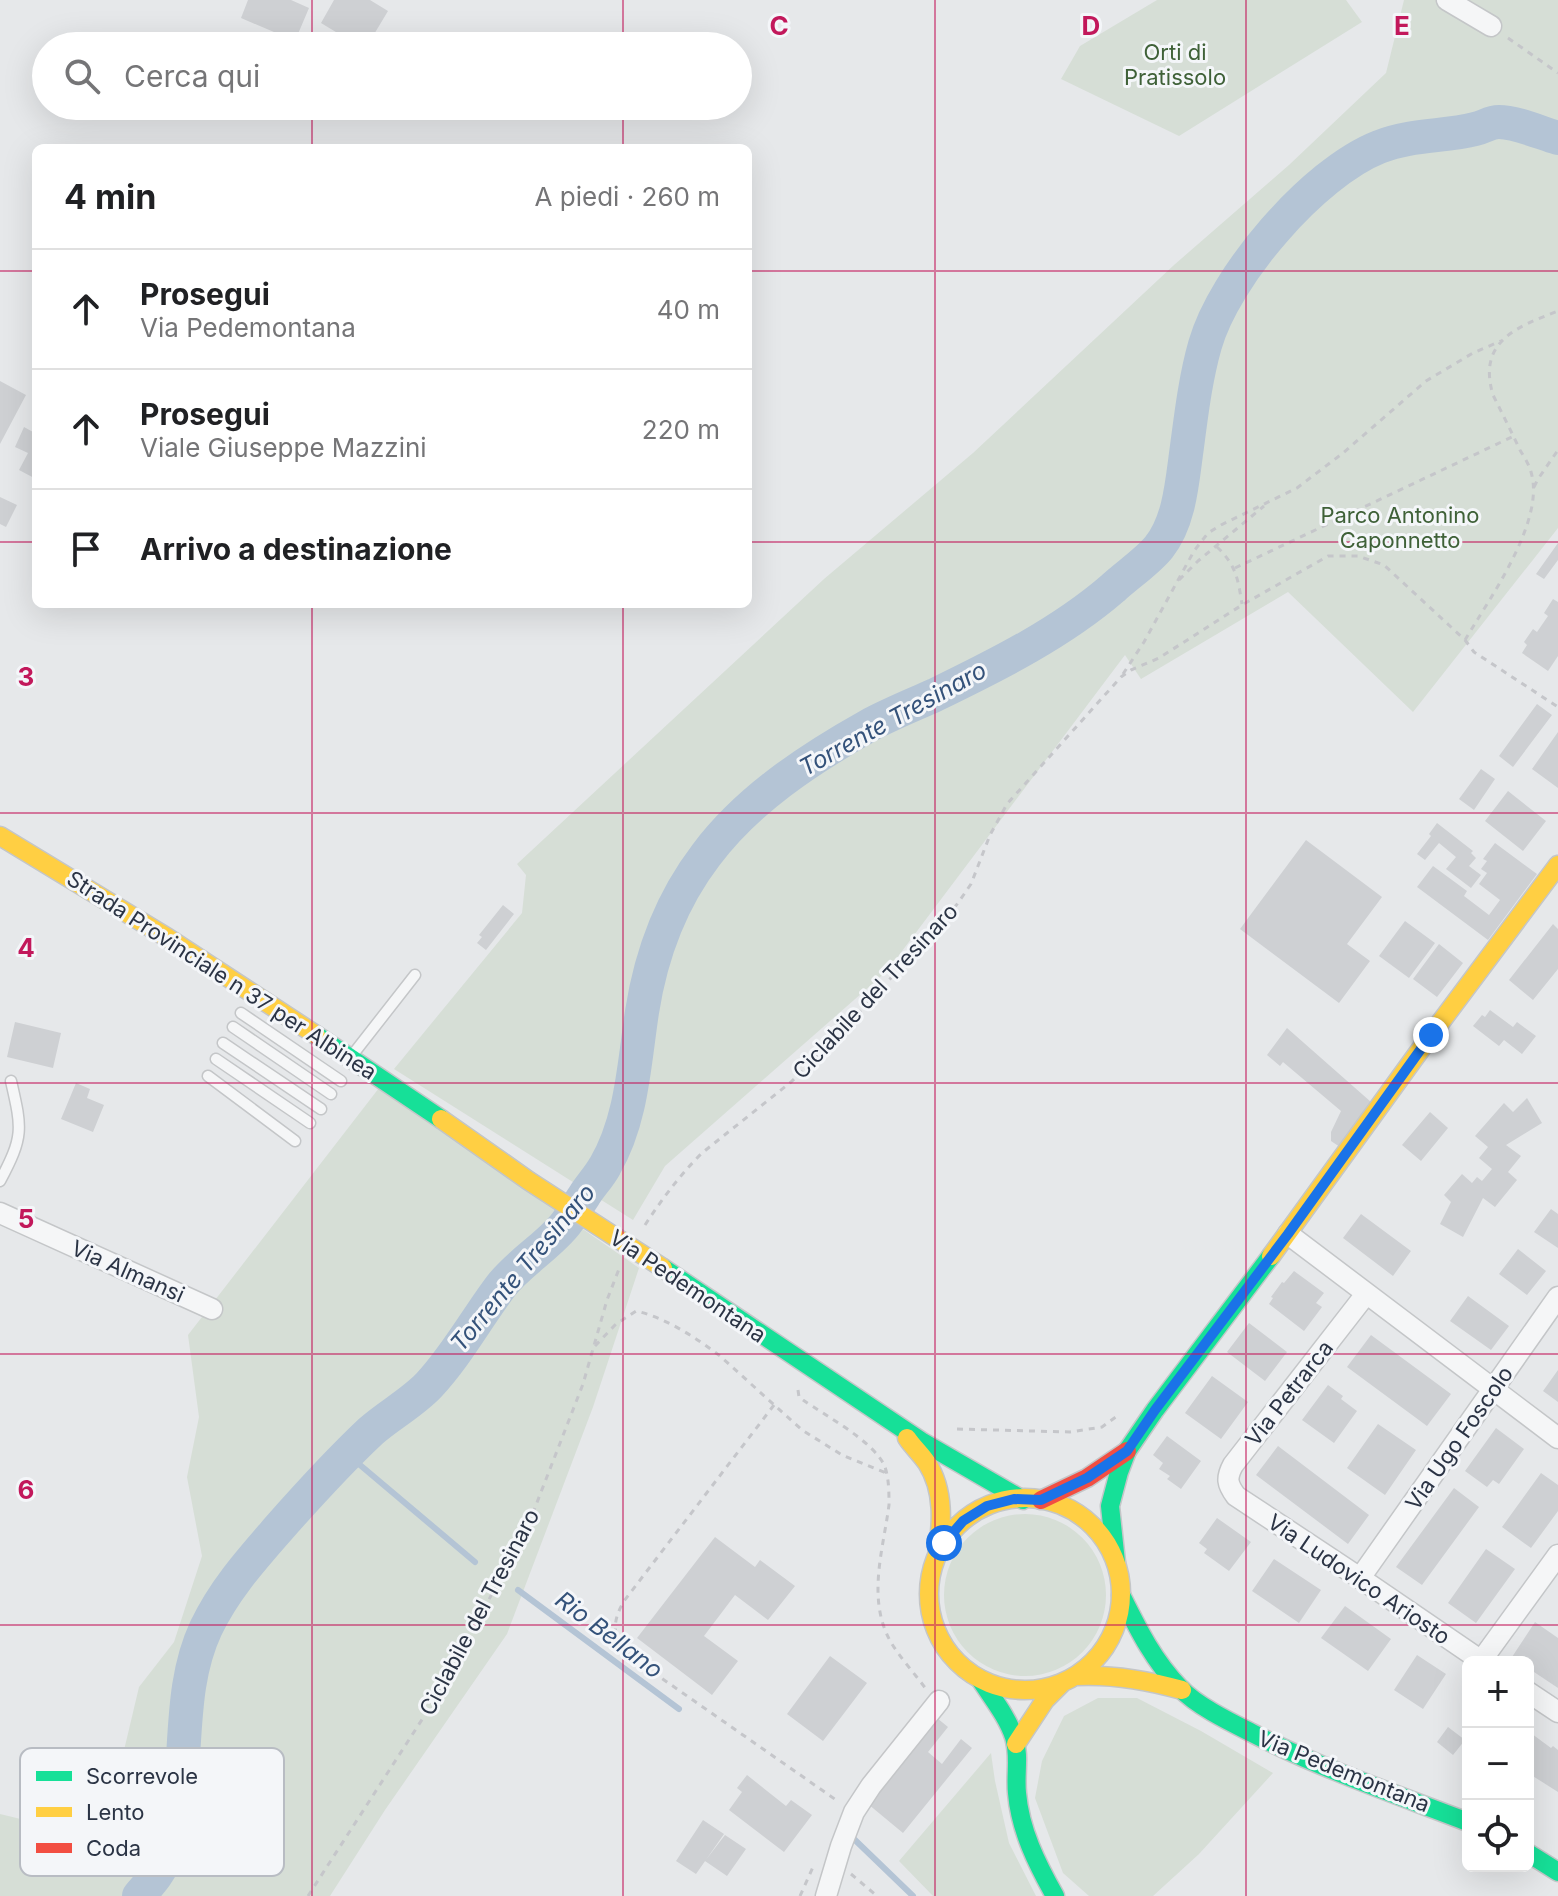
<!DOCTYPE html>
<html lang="it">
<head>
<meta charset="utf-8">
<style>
  body { margin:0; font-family:Inter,sans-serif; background:#f6f6f6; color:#202124 }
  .controls { position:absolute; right:24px; bottom:24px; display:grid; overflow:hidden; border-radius:12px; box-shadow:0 8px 32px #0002 }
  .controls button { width:72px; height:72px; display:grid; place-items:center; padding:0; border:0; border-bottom:2px solid #e0e0e0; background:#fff; color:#202124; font:40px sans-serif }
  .stop { position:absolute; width:24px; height:24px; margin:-18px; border:6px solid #1a73e8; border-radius:50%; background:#fff }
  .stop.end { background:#1a73e8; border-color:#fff; box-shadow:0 2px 8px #0008 }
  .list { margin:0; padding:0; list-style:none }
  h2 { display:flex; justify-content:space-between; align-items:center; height:104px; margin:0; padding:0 32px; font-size:34px }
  h2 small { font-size:26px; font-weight:400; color:#757577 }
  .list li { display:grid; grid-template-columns:52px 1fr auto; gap:24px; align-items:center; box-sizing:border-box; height:120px; padding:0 32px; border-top:2px solid #e0e0e0 }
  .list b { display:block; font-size:30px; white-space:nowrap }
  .list p { margin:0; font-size:26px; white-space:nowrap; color:#757577 }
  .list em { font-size:26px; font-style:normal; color:#757577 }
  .icon { flex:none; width:44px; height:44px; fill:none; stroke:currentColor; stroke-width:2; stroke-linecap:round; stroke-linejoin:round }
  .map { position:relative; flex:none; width:1558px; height:1896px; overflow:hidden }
  .search { position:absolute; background:#fff; box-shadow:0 8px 32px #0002; left:32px; top:32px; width:720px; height:88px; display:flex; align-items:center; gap:20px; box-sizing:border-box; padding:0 28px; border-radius:44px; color:#757577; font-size:30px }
  .panel { position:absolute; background:#fff; box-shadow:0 8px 32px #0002; left:32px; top:144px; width:720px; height:464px; border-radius:12px }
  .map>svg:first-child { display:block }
  .green { fill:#d6ded6 }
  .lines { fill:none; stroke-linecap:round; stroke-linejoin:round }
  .stream { stroke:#b4c4d5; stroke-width:6 }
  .river { stroke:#b4c4d5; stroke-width:34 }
  .building { fill:#ced0d3 }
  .lane-casing { stroke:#c4c6c8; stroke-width:13 }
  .street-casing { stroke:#c4c6c8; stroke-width:23 }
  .fast-casing { stroke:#c4c6c8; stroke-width:21 }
  .slow-casing { stroke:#c4c6c8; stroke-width:21 }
  .jam-casing { stroke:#c4c6c8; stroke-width:21 }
  .path { stroke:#c5c6ca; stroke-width:3; stroke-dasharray:6 6; stroke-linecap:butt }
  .lane { stroke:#f5f6f7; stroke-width:10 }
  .street { stroke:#f5f6f7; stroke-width:20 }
  .fast { stroke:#16e098; stroke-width:18 }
  .slow { stroke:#ffcf43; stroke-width:18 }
  .jam { stroke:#f24e42; stroke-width:18 }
  .slow-bridge-casing { stroke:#c2c5c8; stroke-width:21; stroke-linecap:butt }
  .slow-bridge { stroke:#ffcf43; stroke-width:18 }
  .route { stroke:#1a73e8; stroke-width:10 }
  .grid { fill:none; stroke:#c2185b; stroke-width:2; stroke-opacity:0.55 }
  .labels { text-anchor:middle; stroke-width:6; stroke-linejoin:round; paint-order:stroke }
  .park-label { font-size:22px; fill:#3f6138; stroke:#f4f6f9 }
  .street-label { font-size:22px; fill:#2b3445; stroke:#f4f6f9 }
  .water-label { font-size:24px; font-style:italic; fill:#34527a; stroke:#f4f6f9 }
  .key { fill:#f4f6f9; stroke:#b8bcc3; stroke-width:2 }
  .key-label { font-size:22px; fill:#2b3445 }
  .grid-label { font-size:26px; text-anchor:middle; font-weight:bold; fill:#c2185b; stroke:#f4f6f9; stroke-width:6; stroke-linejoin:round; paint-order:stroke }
</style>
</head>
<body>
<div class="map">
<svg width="1558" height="1896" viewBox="0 0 1558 1896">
  <rect width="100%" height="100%" fill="#e6e8ea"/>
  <path class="green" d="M 1157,0 L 1346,0 L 1362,22 L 1179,136 L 1061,79 L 1080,46 Z
    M 1404,0 L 1558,0 L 1558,528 L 1413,712 L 1288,592 L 1141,679 L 1125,655 L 887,971 L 665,1166 L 633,1220 L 394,1069 L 522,913 L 526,875 L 517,864 L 824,579 L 973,453 L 1174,265 L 1289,165 L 1386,73 Z
    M 379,1088 L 639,1268 L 593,1407 L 507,1634 L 385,1810 L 330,1896 L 0,1896 L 0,1814 L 103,1839 L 139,1687 L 174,1642 L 202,1556 L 187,1477 L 199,1417 L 188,1335 Z
    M944 1595a81 81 0 1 1 162 0a81 81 0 1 1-162 0Z
    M 1098,1698 L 1137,1698 L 1201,1731 L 1273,1773 L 1199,1854 L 1153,1896 L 1089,1896 L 1063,1873 L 1035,1798 L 1042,1761 L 1064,1716 Z
    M 991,1753 L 995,1781 L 1009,1843 L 1036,1896 L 933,1896 L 899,1861 Z"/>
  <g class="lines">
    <path class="stream" d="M 347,1454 L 475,1562
      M 518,1590 L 679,1709
      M 855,1840 L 913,1896"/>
    <path class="river" d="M 139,1896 C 150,1883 160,1872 167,1856 C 177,1834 179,1808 181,1784 C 186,1731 183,1677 206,1628 C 224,1590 251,1560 278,1529 C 308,1495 338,1462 371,1431 C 389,1415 412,1403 429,1385 C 457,1355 476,1319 501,1286 C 519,1263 544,1249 563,1227 C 571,1218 577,1206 584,1196 C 590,1186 599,1177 605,1166 C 632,1120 634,1064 642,1012 C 651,954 670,902 706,855 C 747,800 809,759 868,726 C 890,714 913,705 935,695 C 997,665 1061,633 1113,588 C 1127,575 1148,561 1159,547 C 1179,522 1182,484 1186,454 C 1191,417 1195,380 1205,345 C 1224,277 1313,173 1379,147 C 1412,134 1444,137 1475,129 C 1485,127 1489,122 1499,122 C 1516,122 1541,133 1558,138"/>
  </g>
  <path class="building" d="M 248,0 L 291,0 L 309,8 L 295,41 L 241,18 Z
    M 334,0 L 370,0 L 388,11 L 367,46 L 359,46 L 321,23 Z
    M 0,381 L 26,395 L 0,444 Z
    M 36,425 L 36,479 L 19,470 L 28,453 L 15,447 L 24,427 L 33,432 Z
    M 0,497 L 17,505 L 6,527 L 0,524 Z
    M 1558,543 L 1558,560 L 1544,579 L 1536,574 Z
    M 1553,599 L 1558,602 L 1558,656 L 1548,671 L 1522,653 L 1527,645 L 1524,642 L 1533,629 L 1537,632 L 1548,616 L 1544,613 Z
    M 1537,704 L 1552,715 L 1513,767 L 1499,756 Z
    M 1558,732 L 1558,788 L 1532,769 Z
    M 1481,769 L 1495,779 L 1474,810 L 1459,799 Z
    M 1508,791 L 1546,821 L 1523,851 L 1485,821 Z
    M 1437,823 L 1473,851 L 1471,853 L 1476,858 L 1469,866 L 1481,875 L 1471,888 L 1446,869 L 1456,857 L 1439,843 L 1425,860 L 1417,854 L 1431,836 L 1429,834 Z
    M 1306,840 L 1382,897 L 1347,944 L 1370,961 L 1339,1003 L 1240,929 Z
    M 1495,843 L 1537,874 L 1488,940 L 1417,887 L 1433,866 L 1467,891 L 1464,896 L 1489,915 L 1500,900 L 1479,884 L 1487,873 L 1481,869 L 1487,861 L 1483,859 Z
    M 503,905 L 514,914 L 486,950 L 477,943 L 482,937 L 479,935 Z
    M 1405,921 L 1435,943 L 1409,978 L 1379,956 Z
    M 1553,924 L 1558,929 L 1558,969 L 1533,1000 L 1509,980 Z
    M 1439,944 L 1463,963 L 1437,997 L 1413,979 Z
    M 1490,1010 L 1513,1027 L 1517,1022 L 1536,1036 L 1522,1054 L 1504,1040 L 1499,1046 L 1473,1026 L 1482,1015 L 1485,1017 Z
    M 15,1022 L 61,1033 L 53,1068 L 7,1057 Z
    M 1287,1028 L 1371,1102 L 1340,1147 L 1331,1141 L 1331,1132 L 1341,1111 L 1283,1062 L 1280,1066 L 1267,1055 Z
    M 76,1083 L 90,1089 L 87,1098 L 104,1105 L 93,1132 L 61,1119 Z
    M 1527,1098 L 1542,1123 L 1506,1145 L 1521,1156 L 1508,1172 L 1517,1180 L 1495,1207 L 1483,1198 L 1463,1237 L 1440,1224 L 1451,1202 L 1444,1195 L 1462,1174 L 1472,1183 L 1477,1177 L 1482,1181 L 1492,1169 L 1479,1158 L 1488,1147 L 1475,1136 L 1504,1103 L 1513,1112 Z
    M 1430,1112 L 1448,1128 L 1421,1161 L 1402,1145 Z
    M 1551,1209 L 1558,1214 L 1558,1248 L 1534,1232 Z
    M 1361,1214 L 1411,1251 L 1393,1276 L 1343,1238 Z
    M 1518,1249 L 1546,1271 L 1527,1295 L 1499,1274 Z
    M 1294,1271 L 1324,1293 L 1316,1303 L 1322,1307 L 1304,1331 L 1269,1304 L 1273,1298 L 1271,1297 L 1282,1282 L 1284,1283 Z
    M 1468,1296 L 1509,1326 L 1491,1350 L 1450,1321 Z
    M 1249,1323 L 1287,1352 L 1265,1381 L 1227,1352 Z
    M 1371,1335 L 1451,1394 L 1427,1426 L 1347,1367 Z
    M 1558,1370 L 1558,1402 L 1543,1391 Z
    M 1212,1376 L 1248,1402 L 1221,1439 L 1185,1413 Z
    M 1328,1385 L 1343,1396 L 1341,1399 L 1357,1411 L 1334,1443 L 1302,1420 Z
    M 1378,1424 L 1416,1450 L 1385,1495 L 1347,1468 Z
    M 1496,1428 L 1524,1449 L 1499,1484 L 1493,1480 L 1487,1487 L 1465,1471 Z
    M 1167,1436 L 1201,1461 L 1181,1489 L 1167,1479 L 1170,1476 L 1159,1469 L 1163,1463 L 1153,1455 Z
    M 1278,1446 L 1369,1515 L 1348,1544 L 1256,1475 Z
    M 1541,1473 L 1558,1485 L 1558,1511 L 1531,1548 L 1502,1527 Z
    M 1454,1488 L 1479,1507 L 1422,1585 L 1396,1567 Z
    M 1217,1518 L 1251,1542 L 1229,1571 L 1204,1553 L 1207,1549 L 1199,1543 Z
    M 715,1537 L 755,1567 L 760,1560 L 795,1586 L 768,1620 L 735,1595 L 704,1636 L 738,1661 L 712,1695 L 637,1638 Z
    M 1486,1549 L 1515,1569 L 1476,1623 L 1448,1603 Z
    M 1274,1559 L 1321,1590 L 1299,1623 L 1252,1591 Z
    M 1345,1606 L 1391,1639 L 1368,1671 L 1321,1638 Z
    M 1535,1622 L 1558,1638 L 1558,1688 L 1528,1668 L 1528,1662 L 1520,1662 L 1512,1657 Z
    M 1417,1655 L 1446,1674 L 1423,1709 L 1394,1690 Z
    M 830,1656 L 867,1683 L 823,1741 L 787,1714 Z
    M 937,1718 L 948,1727 L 928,1752 L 942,1764 L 961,1739 L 972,1748 L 903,1833 L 868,1804 Z
    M 1448,1727 L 1465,1740 L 1453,1755 L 1437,1742 Z
    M 1528,1731 L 1551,1748 L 1553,1746 L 1558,1750 L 1558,1792 L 1528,1773 Z
    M 747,1775 L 786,1806 L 791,1800 L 812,1815 L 784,1852 L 729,1810 L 742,1792 L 737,1788 Z
    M 703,1820 L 724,1834 L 696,1874 L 676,1861 Z
    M 725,1835 L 746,1849 L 727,1876 L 705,1861 Z"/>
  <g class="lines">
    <defs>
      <path id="lane" d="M 241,1013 L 341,1081
        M 233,1027 L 331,1094
        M 223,1043 L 321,1109
        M 354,1053 L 415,975
        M 216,1059 L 310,1123
        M 208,1076 L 295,1141
        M 0,1181 C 24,1136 22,1129 11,1081"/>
      <path id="street" d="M 1447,0 L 1491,26
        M 0,1213 L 212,1309
        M 1288,1234 L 1558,1438
        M 1366,1294 L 1233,1465 C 1226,1478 1227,1484 1236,1496 L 1360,1578 L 1483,1662
        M 1360,1578 L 1558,1297
        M 1481,1661 L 1558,1555
        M 1528,1692 L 1558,1712
        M 826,1896 L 841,1846 L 854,1812 L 871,1786 L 939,1701"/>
      <path id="fast" d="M 316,1035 L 441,1119
        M 663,1268 L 921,1441 L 1023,1500
        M 1116,1562 L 1110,1506 L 1119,1472 L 1127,1451 L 1155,1410 L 1271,1256
        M 1121,1595 C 1138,1629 1153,1660 1180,1688 C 1197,1706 1230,1722 1252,1733 C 1322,1769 1395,1794 1468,1822
        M 980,1679 C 992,1698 1007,1716 1014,1737 C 1020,1756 1015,1774 1017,1793 C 1020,1830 1037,1864 1055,1896
        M 1528,1853 L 1558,1872"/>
      <path id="slow" d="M 0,836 L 168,938 L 316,1035
        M 1271,1256 L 1431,1035 L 1558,865
        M 907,1438 C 913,1447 921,1454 927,1463 C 945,1491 942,1525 937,1556
        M929 1594a96 96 0 1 1 192 0a96 96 0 1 1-192 0Z
        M 1075,1676 C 1112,1674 1147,1680 1182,1690
        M 1016,1744 L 1045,1700 L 1062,1683"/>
      <path id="jam" d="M 1041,1500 L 1087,1478 L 1127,1451"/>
    </defs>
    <use href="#lane" class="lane-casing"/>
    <use href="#street" class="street-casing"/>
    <use href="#fast" class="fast-casing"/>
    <use href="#slow" class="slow-casing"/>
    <use href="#jam" class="jam-casing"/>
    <path class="path" d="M 1508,38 L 1558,73
      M 1534,487 L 1538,479 L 1558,450
      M 1217,547 C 1236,565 1238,579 1242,604
      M 1235,568 L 1514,436
      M 1179,580 L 1198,561 L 1264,506
      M 1465,640 C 1489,599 1546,521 1531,472 C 1529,464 1524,457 1520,450 C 1511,431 1502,413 1493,395 C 1477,341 1517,327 1558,311
      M 1123,674 L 1144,642 L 1194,551 L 1208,533 L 1221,525 L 1297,488 L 1343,453 L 1426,381 L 1473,353 L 1501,341
      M 645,1225 C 662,1199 680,1175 702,1153 L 791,1082 L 825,1049 L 941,924 L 958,903 L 971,884 L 990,835 L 1007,804 L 1121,677 L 1131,670 L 1159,658 L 1242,605 L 1328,556 L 1358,556 L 1384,565 L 1465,640 L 1474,652 L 1558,707
      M 595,1346 L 616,1324 L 636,1311 C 666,1318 695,1337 720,1356 L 802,1430 L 842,1455 L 886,1473
      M 798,1390 L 799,1397 L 803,1400 C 826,1416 875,1442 885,1467 C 889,1479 889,1493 889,1505 C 883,1551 866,1601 892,1644 C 902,1660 915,1674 926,1689
      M 774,1405 L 624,1601 C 613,1620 612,1633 624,1652 L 839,1802
      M 957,1429 L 1070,1432 L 1102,1427 L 1120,1414
      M 851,1874 L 877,1896
      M 308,1896 L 434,1701 L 512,1557 L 529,1523 L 583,1384 L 607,1300 L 619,1269
      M 800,1896 L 813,1867"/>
    <use href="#lane" class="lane"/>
    <use href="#street" class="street"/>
    <use href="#fast" class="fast"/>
    <use href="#slow" class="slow"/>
    <use href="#jam" class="jam"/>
    <defs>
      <path id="slow-bridge" d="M 441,1119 L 529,1181 L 663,1268"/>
    </defs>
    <use href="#slow-bridge" class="slow-bridge-casing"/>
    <use href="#slow-bridge" class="slow-bridge"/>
  </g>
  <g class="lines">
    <path class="route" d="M 944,1543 L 963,1521 L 987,1506 L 1014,1499 L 1041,1500 L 1087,1478 L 1127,1451 L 1155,1410 L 1288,1234 L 1431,1035"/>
  </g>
  <path class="grid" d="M 312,0 L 312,46M 623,0 L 623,46M 935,0 L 935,1896M 1246,0 L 1246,1896M 312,106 L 312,148M 623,106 L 623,148M 0,271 L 36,271M 748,271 L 1558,271M 0,542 L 36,542M 748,542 L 1558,542M 312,604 L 312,1896M 623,604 L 623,1896M 0,813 L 1558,813M 0,1083 L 1558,1083M 0,1354 L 1558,1354M 0,1625 L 1558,1625"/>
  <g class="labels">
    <g class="park-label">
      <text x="1175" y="60">Orti di<tspan x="1175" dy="25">Pratissolo</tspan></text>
      <text x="1400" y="523">Parco Antonino<tspan x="1400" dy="25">Caponnetto</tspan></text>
    </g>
    <g class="street-label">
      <text transform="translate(222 975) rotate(33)" y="8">Strada Provinciale n 37 per Albinea</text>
      <text transform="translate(875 991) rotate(-47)" y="8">Ciclabile del Tresinaro</text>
      <text transform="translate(128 1271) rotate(24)" y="8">Via Almansi</text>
      <text transform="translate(688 1286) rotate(34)" y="8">Via Pedemontana</text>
      <text transform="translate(1289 1393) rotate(-52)" y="8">Via Petrarca</text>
      <text transform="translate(1459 1438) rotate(-55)" y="8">Via Ugo Foscolo</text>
      <text transform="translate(1359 1579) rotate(34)" y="8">Via Ludovico Ariosto</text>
      <text transform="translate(479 1612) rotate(-62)" y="8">Ciclabile del Tresinaro</text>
      <text transform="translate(1344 1771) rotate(22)" y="8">Via Pedemontana</text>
    </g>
    <g class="water-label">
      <text transform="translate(893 719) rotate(-29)" y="8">Torrente Tresinaro</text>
      <text transform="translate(523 1268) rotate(-50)" y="8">Torrente Tresinaro</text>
      <text transform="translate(609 1635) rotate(37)" y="8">Rio Bellano</text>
    </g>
  </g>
  <rect x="20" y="1748" width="264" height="128" rx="12" class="key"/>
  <rect x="36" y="1771" width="36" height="10" fill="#16e098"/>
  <rect x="36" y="1807" width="36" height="10" fill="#ffcf43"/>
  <rect x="36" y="1843" width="36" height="10" fill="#f24e42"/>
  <g class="key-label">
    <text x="86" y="1784">Scorrevole</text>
    <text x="86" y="1820">Lento</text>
    <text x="86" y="1856">Coda</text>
  </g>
  <g class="grid-label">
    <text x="779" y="35">C</text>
    <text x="1091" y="35">D</text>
    <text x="1402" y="35">E</text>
    <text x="26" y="686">3</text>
    <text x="26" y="957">4</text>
    <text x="26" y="1228">5</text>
    <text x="26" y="1499">6</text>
  </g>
</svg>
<div class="controls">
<button>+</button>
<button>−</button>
<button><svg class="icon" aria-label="locate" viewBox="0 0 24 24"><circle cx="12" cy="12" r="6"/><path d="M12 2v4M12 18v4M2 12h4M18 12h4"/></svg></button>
</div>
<div class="stop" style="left:944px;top:1543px"></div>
<div class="stop end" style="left:1431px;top:1035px"></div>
<div class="search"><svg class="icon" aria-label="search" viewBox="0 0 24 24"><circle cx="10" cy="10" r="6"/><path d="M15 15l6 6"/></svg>Cerca qui</div>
<section class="panel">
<h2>4 min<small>A piedi · 260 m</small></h2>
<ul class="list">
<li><svg class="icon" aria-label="ahead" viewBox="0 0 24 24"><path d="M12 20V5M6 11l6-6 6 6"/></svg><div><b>Prosegui</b><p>Via Pedemontana</p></div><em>40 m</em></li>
<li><svg class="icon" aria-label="ahead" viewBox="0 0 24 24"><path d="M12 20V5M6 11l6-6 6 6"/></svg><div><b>Prosegui</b><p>Viale Giuseppe Mazzini</p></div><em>220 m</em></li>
<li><svg class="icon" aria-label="arrive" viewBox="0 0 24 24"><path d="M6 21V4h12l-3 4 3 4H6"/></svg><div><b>Arrivo a destinazione</b></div></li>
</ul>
</section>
</div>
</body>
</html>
